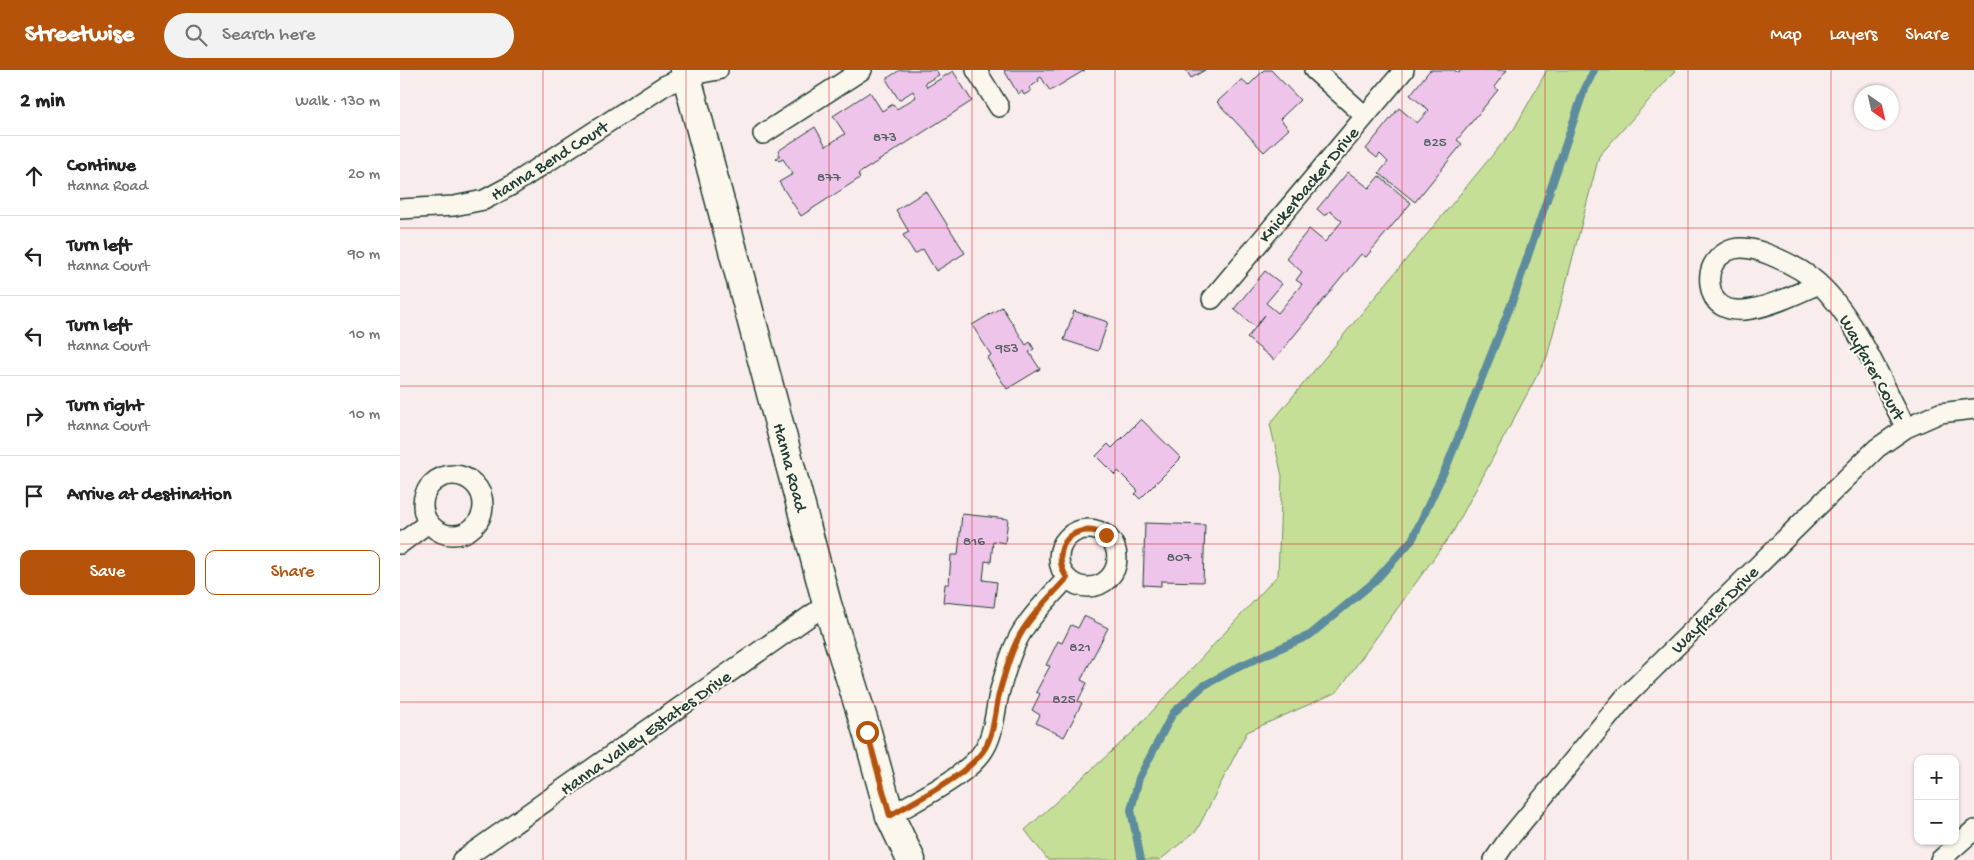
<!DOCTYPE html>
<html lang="en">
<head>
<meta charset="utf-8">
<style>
  body { margin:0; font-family:"Gochi Hand",sans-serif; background:#f2f2f2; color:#222 }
  .controls { position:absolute; right:15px; bottom:15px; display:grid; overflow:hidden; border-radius:10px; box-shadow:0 1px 4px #0004 }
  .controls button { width:45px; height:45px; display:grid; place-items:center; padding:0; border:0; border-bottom:1px solid #e0e0e0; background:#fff; color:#222; font:25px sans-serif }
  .compass { position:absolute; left:1454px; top:15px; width:45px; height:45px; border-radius:50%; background:#fff; box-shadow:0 1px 4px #0004; rotate:146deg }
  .stop { position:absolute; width:15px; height:15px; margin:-11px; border:4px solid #b45309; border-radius:50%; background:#fff }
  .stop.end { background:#b45309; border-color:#fff; box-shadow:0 1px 5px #0008 }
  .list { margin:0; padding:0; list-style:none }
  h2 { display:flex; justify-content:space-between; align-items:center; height:65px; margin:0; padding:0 20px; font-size:21px }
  h2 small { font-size:16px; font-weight:400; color:#767676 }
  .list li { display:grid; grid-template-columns:32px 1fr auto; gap:15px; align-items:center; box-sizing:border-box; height:80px; padding:0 20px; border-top:1px solid #e0e0e0 }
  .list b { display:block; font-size:19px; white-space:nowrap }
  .list p { margin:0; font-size:16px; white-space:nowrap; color:#767676 }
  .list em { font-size:16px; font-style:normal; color:#767676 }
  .actions { display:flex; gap:10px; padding:15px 20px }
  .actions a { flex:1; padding:11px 0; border:1px solid #b45309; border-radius:10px; text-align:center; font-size:18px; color:#b45309 }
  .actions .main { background:#b45309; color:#fff }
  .icon { flex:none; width:28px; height:28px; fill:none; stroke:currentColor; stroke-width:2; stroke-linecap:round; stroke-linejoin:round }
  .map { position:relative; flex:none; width:1574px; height:790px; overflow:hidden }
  header { display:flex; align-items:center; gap:30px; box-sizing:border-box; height:70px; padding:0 25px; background:#b45309; color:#fff }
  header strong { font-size:24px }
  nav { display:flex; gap:28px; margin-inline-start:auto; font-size:18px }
  .search { width:350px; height:45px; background:#f2f2f2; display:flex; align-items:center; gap:12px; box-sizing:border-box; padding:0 18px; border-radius:28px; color:#767676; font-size:19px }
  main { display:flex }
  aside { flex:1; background:#fff }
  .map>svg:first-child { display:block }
  .green { fill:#c6df96; stroke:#728e65 }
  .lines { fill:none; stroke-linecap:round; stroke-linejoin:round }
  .stream { stroke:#5d8c9f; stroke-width:8 }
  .building { fill:#eec4ea; stroke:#1f3d34 }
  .street-casing { stroke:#1f3d34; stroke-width:22 }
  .secondary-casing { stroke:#1f3d34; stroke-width:31 }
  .street { stroke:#fbf7ec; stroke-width:19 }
  .secondary { stroke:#fbf7ec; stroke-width:28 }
  .route { stroke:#b45309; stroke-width:6 }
  .grid { fill:none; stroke:#d62828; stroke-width:1; stroke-opacity:0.55 }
  .labels { text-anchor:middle; stroke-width:4; stroke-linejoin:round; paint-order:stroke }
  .number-label { font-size:15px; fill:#535f62 }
  .street-label { font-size:18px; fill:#1f3d34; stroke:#fbf7ec }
</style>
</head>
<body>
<header>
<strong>Streetwise</strong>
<div class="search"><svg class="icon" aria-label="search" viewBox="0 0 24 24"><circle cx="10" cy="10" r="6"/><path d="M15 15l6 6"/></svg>Search here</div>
<nav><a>Map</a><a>Layers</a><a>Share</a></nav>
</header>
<main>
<aside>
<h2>2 min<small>Walk · 130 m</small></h2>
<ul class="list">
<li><svg class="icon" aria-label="ahead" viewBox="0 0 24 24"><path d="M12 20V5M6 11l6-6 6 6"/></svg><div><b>Continue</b><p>Hanna Road</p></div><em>20 m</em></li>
<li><svg class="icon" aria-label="left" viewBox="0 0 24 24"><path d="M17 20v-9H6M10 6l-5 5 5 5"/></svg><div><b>Turn left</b><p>Hanna Court</p></div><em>90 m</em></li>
<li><svg class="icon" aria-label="left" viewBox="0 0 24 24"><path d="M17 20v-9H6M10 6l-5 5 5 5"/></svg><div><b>Turn left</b><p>Hanna Court</p></div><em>10 m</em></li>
<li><svg class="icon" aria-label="right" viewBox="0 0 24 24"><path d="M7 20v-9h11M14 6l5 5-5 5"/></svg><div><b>Turn right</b><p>Hanna Court</p></div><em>10 m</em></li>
<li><svg class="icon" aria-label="arrive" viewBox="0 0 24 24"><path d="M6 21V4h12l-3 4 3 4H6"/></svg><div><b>Arrive at destination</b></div></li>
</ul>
<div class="actions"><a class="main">Save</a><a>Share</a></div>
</aside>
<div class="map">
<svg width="1574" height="790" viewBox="0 0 1574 790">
  <rect width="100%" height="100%" fill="#f8edec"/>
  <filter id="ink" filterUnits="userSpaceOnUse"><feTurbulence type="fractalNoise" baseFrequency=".02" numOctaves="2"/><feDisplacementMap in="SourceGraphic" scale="10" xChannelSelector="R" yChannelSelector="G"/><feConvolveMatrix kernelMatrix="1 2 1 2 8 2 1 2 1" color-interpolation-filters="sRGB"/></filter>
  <g filter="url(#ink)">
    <path class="green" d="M 1147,0 L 1276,0 L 1199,86 L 1147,287 L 1054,460 L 937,622 L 847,662 L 797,760 L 760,790 L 648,790 L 625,760 L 733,662 L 878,505 L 882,406 L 870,354 L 1114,59 Z"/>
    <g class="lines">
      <path class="stream" d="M 741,790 L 731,740 L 739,708 L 773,643 L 803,616 L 840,596 L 910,565 L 974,512 L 1012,470 L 1048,393 L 1114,227 L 1183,23 L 1194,0"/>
    </g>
    <path class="building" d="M 500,0 L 536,0 L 539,5 L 525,13 L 527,17 L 553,1 L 572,31 L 458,104 L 460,108 L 401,146 L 379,112 L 393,104 L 383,89 L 379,91 L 376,88 L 380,85 L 378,81 L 415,57 L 426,76 L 445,64 L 433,46 L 470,22 L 482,41 L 493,34 L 497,39 L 516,27 L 513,21 L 499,30 L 486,9 Z
      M 604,0 L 685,0 L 650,21 L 641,7 L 638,9 L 639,11 L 629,18 L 631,21 L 624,25 L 622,21 L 618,24 Z
      M 786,0 L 805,0 L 791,8 Z
      M 864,0 L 871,0 L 900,30 L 880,49 L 889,59 L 864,82 L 817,32 L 842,9 L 848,16 Z
      M 1030,0 L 1054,0 L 1059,3 L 1061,0 L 1107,0 L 1094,17 L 1098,20 L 1057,70 L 1062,74 L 1015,132 L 979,103 L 988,92 L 980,84 L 977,88 L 966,79 L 999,38 L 1017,53 L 1029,40 L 1010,25 Z
      M 948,102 L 969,118 L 979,106 L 1011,133 L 966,187 L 961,184 L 874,290 L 847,268 L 865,245 L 855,257 L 834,239 L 865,201 L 882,214 L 866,233 L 878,243 L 902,214 L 896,210 L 902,202 L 886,188 L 909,159 L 925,172 L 942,151 L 930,141 L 925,146 L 917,139 Z
      M 526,121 L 565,183 L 536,201 L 523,179 L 515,184 L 503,165 L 509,162 L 496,140 Z
      M 602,237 L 626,275 L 630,272 L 634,279 L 629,282 L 640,299 L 607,319 L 587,288 L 591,285 L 572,255 Z
      M 674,241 L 708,252 L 698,281 L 664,270 Z
      M 741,349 L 781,388 L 740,429 L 735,424 L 738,421 L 718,401 L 715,405 L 696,386 L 708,374 L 712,378 Z
      M 562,444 L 608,449 L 605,473 L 593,471 L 591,492 L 585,491 L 583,510 L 597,512 L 594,537 L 543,532 L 545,514 L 549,514 L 551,485 L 558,485 Z
      M 745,453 L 805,455 L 803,512 L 761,511 L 761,516 L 743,515 Z
      M 684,546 L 708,558 L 681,610 L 687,613 L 678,631 L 682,633 L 664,667 L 636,653 L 640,645 L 632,640 L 640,624 L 636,622 L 650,596 L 646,595 L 658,571 L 662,573 L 671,555 L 678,558 Z"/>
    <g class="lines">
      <defs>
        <path id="street" d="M 576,0 L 599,37
          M 914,0 L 965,46
          M 363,64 L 462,0
          M 0,139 L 54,136 L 84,130 L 112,115 L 264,16 L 286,6 L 318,0
          M 1419,214 C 1393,225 1316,267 1310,214 C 1308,200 1314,189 1326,182 C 1339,174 1356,179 1370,185 C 1387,192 1404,200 1418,213 C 1456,247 1482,313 1506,358
          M 812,229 L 1004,0
          M23 435a30 30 0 1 1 60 0a30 30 0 1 1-60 0Z
          M659 488a29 29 0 1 1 58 0a29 29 0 1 1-58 0Z
          M 0,474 L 28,453
          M 490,746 C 518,729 569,706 585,678 C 595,661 595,638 600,620 C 606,600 612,577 623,560 C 635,541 652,525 667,508
          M 62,790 L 427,534
          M 1094,790 L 1107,771 L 1225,627 L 1477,378 L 1506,358 L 1540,343 L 1574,339
          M 1540,790 L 1574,760"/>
        <path id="secondary" d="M 285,0 L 427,534 L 467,662 L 490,746 L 511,790"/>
      </defs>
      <use href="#street" class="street-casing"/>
      <use href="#secondary" class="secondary-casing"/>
      <use href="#street" class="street"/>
      <use href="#secondary" class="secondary"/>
    </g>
  </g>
  <g class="lines" filter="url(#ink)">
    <path class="route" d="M 467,662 L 490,746 C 517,729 569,705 585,678 C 595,661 595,638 600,620 C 606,600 612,577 623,560 C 635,541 652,525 667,508 C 648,478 674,449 706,465"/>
  </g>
  <path class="grid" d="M 143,0 L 143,790M 286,0 L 286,790M 429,0 L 429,790M 572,0 L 572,790M 715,0 L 715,790M 859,0 L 859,790M 1002,0 L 1002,790M 1145,0 L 1145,790M 1288,0 L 1288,790M 1431,0 L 1431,790M 0,158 L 1574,158M 0,316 L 1574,316M 0,474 L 1574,474M 0,632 L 1574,632"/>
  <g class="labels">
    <g class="number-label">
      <text x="485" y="71">873</text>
      <text x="1035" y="76">825</text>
      <text x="429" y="111">877</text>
      <text x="607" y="282">953</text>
      <text x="574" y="475">816</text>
      <text x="779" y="491">807</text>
      <text x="680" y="581">821</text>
      <text x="664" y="633">825</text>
    </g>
    <g class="street-label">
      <text transform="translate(149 90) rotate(-32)" y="6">Hanna Bend Court</text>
      <text transform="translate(908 114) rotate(-50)" y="6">Knickerbacker Drive</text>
      <text transform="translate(1473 297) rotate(61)" y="6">Wayfarer Court</text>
      <text transform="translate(391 397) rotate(75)" y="6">Hanna Road</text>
      <text transform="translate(1314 539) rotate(-45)" y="6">Wayfarer Drive</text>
      <text transform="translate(245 662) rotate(-35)" y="6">Hanna Valley Estates Drive</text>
    </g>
  </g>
</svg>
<div class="controls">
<button>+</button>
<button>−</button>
</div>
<svg class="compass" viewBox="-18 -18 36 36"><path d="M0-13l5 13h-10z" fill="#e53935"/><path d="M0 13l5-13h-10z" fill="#767676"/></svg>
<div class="stop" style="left:467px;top:662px"></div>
<div class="stop end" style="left:706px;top:465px"></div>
</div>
</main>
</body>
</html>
